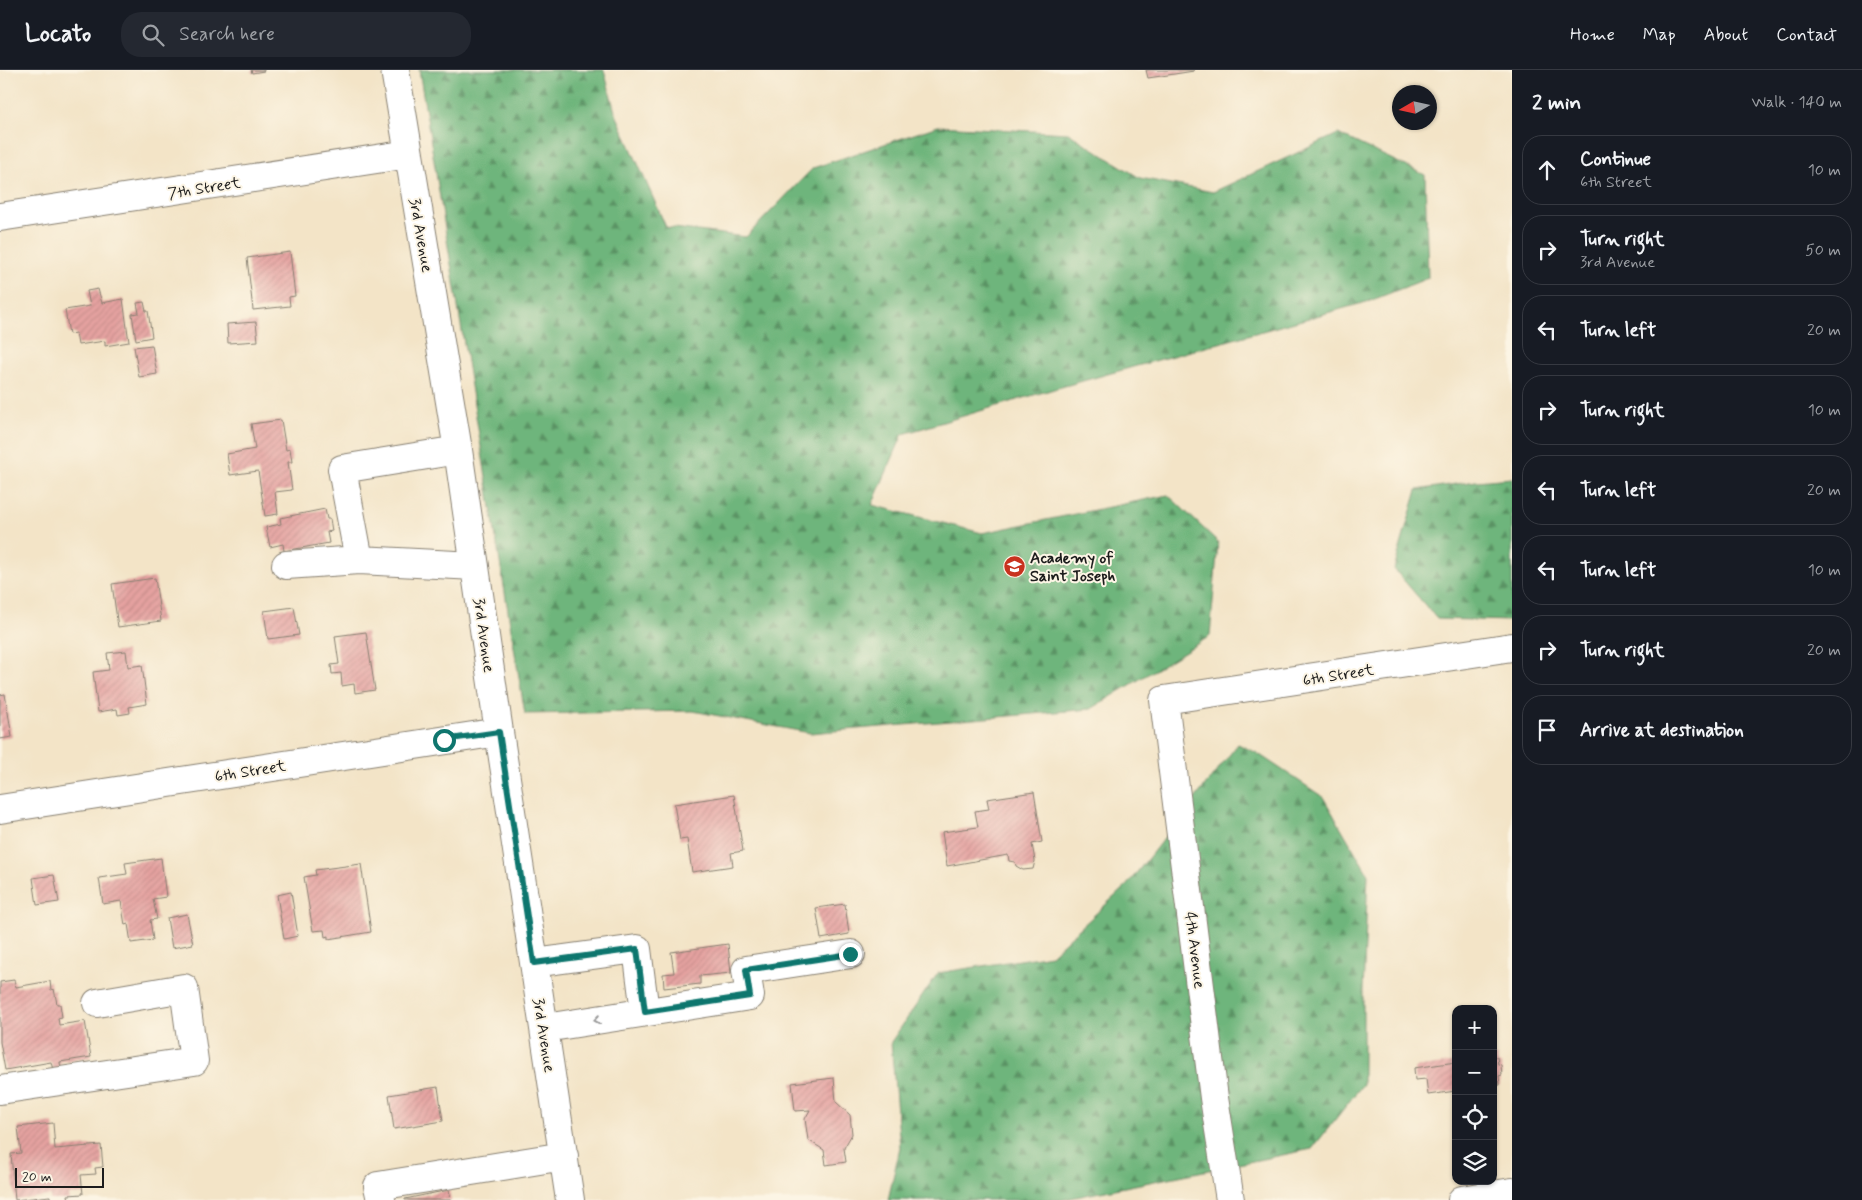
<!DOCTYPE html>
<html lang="en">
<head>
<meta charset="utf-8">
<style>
  body { margin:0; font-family:Mynerve,sans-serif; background:#242831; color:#f1f3f6 }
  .controls { position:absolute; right:15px; bottom:15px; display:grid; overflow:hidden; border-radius:10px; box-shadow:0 1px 4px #0004 }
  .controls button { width:45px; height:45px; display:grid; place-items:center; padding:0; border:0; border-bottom:1px solid #363941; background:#171b24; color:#f1f3f6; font:25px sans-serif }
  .compass { position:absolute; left:1392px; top:15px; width:45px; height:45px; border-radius:50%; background:#171b24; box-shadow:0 1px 4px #0004; rotate:261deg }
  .scale { position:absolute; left:15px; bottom:12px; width:89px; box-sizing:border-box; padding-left:5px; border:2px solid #1c1c1c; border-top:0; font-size:14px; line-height:18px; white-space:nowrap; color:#1c1c1c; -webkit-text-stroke:4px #fcf5e5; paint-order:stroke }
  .stop { position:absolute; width:15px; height:15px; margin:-11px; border:4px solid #0f766e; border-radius:50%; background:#fff }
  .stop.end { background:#0f766e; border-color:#fff; box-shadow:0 1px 5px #0008 }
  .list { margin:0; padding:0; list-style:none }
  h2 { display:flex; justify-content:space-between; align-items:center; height:65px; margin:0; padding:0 20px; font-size:21px }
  h2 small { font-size:16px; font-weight:400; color:#9ea1a6 }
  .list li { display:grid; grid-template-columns:32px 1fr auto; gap:15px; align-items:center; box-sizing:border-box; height:70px; margin:0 10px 10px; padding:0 10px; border:1px solid #363941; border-radius:20px }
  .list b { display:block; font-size:19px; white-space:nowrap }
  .list p { margin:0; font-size:16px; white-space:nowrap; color:#9ea1a6 }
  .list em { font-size:16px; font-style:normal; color:#9ea1a6 }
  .icon { flex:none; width:28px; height:28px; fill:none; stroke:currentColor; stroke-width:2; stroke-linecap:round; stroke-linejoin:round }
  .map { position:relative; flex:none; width:1512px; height:1130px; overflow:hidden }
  header { display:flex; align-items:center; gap:30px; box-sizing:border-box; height:70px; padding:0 25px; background:#171b24; border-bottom:1px solid #363941 }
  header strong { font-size:24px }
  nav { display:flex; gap:28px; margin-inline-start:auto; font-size:18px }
  .search { width:350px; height:45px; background:#242831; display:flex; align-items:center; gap:12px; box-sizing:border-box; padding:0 18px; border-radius:20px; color:#9ea1a6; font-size:19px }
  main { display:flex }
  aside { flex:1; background:#171b24 }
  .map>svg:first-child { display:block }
  .forest { fill:url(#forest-firs); stroke:#45684c }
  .building { fill:url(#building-hatch) }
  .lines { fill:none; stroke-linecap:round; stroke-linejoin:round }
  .minor-casing { stroke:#888072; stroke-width:30 }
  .minor { stroke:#fff; stroke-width:28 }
  .oneway { stroke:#999 }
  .route { stroke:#0f766e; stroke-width:6 }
  .labels { text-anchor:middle; stroke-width:4; stroke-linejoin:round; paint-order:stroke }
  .street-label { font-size:16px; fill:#1c1c1c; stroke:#fcf5e5 }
  .poi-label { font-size:16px; font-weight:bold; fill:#1c1c1c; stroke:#fcf5e5; text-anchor:start }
</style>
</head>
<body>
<header>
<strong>Locato</strong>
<div class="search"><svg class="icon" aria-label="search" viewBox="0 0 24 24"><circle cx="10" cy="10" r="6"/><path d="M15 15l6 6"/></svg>Search here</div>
<nav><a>Home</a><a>Map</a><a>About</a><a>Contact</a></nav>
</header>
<main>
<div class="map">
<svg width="1512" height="1130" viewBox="0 0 1512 1130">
  <defs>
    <pattern id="forest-firs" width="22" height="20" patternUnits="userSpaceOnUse" patternTransform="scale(1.25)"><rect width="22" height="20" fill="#6eb57b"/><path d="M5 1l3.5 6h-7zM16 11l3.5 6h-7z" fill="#5a9264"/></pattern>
    <pattern id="building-hatch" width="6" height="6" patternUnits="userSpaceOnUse" patternTransform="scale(1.25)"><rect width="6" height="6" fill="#e5a2a0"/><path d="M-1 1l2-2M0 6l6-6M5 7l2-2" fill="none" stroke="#c48b89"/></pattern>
  </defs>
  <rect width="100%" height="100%" fill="#fcf5e5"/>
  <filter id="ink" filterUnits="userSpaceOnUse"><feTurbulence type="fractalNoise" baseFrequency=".02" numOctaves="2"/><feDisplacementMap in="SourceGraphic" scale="10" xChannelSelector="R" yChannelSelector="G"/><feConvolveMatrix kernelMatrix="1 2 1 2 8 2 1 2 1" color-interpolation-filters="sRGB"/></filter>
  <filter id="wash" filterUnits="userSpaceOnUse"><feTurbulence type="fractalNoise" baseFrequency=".0096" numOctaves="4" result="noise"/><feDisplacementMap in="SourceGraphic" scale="20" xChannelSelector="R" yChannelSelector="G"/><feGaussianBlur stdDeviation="1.12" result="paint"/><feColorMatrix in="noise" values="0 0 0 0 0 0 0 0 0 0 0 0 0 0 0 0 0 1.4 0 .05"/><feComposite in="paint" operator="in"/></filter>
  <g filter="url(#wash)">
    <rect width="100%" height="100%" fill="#f3e4c7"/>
    <path class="forest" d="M 419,0 L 604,0 L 615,42 L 666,157 L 746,167 L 813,98 L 938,56 L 1068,63 L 1140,108 L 1213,122 L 1338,64 L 1425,105 L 1428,208 L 1370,231 L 1054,319 L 903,364 L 872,435 L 982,463 L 1168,425 L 1218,472 L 1210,566 L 1091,639 L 810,663 L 693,641 L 525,644 Z
      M 1512,408 L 1512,551 L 1437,549 L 1394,499 L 1417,420 L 1476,411 Z
      M 1238,674 L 1257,683 L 1323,727 L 1368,804 L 1363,922 L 1363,1014 L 1312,1079 L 1061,1130 L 888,1130 L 900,1077 L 891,972 L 938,903 L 1051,885 L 1127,815 Z"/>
    <g id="blocks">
      <path class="building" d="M 251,0 L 264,0 L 264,1 L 252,3 Z
        M 1146,0 L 1194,0 L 1194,1 L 1148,8 Z
        M 290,182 L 295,226 L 289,227 L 290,236 L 253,240 L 247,188 Z
        M 98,219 L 102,233 L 123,229 L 129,272 L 105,276 L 105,271 L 78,275 L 76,263 L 69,264 L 65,240 L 90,236 L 87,221 Z
        M 144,232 L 146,241 L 148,241 L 152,267 L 136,270 L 132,244 L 139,243 L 137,233 Z
        M 256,252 L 258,271 L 228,273 L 227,254 Z
        M 152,275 L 157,304 L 139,307 L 134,277 Z
        M 281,350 L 286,380 L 290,379 L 292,392 L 288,392 L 292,420 L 275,422 L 278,444 L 265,446 L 258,401 L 230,405 L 227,384 L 255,379 L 251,354 Z
        M 325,439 L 327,449 L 330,449 L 332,461 L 327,462 L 329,473 L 284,481 L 283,474 L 270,477 L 266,457 L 281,454 L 280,448 Z
        M 155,508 L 161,551 L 118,557 L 112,514 Z
        M 294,537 L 299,565 L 268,569 L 264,541 Z
        M 366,562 L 375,620 L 355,623 L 354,614 L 342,616 L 341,603 L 332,604 L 331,595 L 339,594 L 335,566 Z
        M 126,581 L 128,597 L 142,595 L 147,634 L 129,637 L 130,643 L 118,645 L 117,639 L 98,642 L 93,602 L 109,600 L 107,583 Z
        M 5,624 L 12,667 L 0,669 L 0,625 Z
        M 1034,722 L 1042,772 L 1032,774 L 1035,791 L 1033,799 L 1023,800 L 1016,796 L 1015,792 L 1009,791 L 1008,785 L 947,796 L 942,762 L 978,757 L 975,741 L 989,739 L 987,729 Z
        M 734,725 L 743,781 L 731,783 L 733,796 L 692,802 L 687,769 L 680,770 L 674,734 Z
        M 161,788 L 166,827 L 153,829 L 157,849 L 150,850 L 153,870 L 131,873 L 128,854 L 125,855 L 121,831 L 103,834 L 99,808 L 127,804 L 125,793 Z
        M 361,794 L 371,862 L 328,869 L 328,866 L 325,867 L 324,860 L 313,861 L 304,807 L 316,805 L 315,800 Z
        M 54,805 L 59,832 L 37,835 L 33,808 Z
        M 291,822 L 298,866 L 284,869 L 277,825 Z
        M 845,834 L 849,864 L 821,869 L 816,838 Z
        M 187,844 L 193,874 L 172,878 L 167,848 Z
        M 728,874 L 731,903 L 700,906 L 700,914 L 664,918 L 663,904 L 674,903 L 671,882 Z
        M 14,910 L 16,917 L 50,911 L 51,920 L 54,919 L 57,934 L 60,934 L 62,947 L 58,948 L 59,955 L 85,951 L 91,987 L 60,992 L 61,999 L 53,1000 L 51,992 L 5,1000 L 0,972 L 0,912 Z
        M 1493,987 L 1497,987 L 1498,994 L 1501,995 L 1502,1005 L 1499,1006 L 1500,1015 L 1493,1016 Z
        M 1456,992 L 1456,1021 L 1428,1025 L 1426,1009 L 1415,1010 L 1414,998 Z
        M 834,1008 L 836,1032 L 850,1045 L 852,1064 L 844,1078 L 846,1092 L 826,1095 L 824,1080 L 808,1070 L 805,1049 L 810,1040 L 795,1041 L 792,1013 Z
        M 438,1017 L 443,1051 L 394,1059 L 389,1025 Z
        M 53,1053 L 55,1079 L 101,1075 L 103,1097 L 95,1098 L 96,1104 L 81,1105 L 83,1124 L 68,1125 L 69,1130 L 50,1130 L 50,1126 L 15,1130 L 11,1084 L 21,1083 L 18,1057 Z
        M 449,1120 L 451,1130 L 405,1130 L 405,1129 Z"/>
    </g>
  </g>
  <g filter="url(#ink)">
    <use href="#blocks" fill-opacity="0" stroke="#888072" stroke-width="1"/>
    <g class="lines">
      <defs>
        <path id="minor" d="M 395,0 L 458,380 L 499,662 L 570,1130
          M 0,147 L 409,84
          M 458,380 L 342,399 L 359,490 L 475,496
          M 286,495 L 359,490
          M 0,739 L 499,662
          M 534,893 L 637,879 L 645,942
          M 545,958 L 750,926 L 746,900 L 851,884
          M 0,1020 L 194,991 L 184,918 L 97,933
          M 381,1130 L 378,1116 L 564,1086
          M 1230,1130 L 1214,1028 L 1164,630 L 1512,577
          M 1462,1130 L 1512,1122"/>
      </defs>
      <use href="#minor" class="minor-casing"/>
      <use href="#minor" class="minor"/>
    </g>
    <defs><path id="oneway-chevron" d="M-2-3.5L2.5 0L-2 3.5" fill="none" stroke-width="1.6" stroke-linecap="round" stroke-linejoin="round" transform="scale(1.25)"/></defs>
    <use class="oneway" href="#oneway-chevron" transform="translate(597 950) rotate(171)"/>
  </g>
  <g class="lines" filter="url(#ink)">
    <path class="route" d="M 444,670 L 499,662 L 534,893 L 637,879 L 645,942 L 750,926 L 746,900 L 850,884"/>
  </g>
  <defs>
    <symbol id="school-disc" viewBox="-11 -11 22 22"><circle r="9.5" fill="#c8321e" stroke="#fcf5e5"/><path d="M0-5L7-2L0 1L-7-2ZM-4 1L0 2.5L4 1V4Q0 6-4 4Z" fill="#fff"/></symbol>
  </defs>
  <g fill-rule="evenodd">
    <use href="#school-disc" x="1002" y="484" width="25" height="25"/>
  </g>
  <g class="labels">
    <g class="street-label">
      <text transform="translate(204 117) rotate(-9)" y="6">7th Street</text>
      <text transform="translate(422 165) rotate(80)" y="6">3rd Avenue</text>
      <text transform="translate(485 565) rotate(82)" y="6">3rd Avenue</text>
      <text transform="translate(1338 604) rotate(-9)" y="6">6th Street</text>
      <text transform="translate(250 700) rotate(-9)" y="6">6th Street</text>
      <text transform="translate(1196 880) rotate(83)" y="6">4th Avenue</text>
      <text transform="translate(545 965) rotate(81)" y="6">3rd Avenue</text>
    </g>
    <g class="poi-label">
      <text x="1030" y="493">Academy of<tspan x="1030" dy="18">Saint Joseph</tspan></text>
    </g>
  </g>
</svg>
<div class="controls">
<button>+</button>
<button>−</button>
<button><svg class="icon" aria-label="locate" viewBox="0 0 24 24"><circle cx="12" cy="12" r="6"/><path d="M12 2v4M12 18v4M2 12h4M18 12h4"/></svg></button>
<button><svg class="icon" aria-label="layers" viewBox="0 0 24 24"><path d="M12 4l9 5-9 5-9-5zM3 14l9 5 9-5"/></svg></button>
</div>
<svg class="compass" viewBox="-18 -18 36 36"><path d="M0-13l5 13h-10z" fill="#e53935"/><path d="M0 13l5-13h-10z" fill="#9ea1a6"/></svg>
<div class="scale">20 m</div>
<div class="stop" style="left:444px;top:670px"></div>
<div class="stop end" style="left:850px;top:884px"></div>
</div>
<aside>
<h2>2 min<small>Walk · 140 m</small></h2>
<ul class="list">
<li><svg class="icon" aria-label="ahead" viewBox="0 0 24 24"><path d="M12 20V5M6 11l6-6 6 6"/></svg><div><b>Continue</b><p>6th Street</p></div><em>10 m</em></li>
<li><svg class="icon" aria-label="right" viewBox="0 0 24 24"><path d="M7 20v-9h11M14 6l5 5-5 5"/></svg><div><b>Turn right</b><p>3rd Avenue</p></div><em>50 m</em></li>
<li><svg class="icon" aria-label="left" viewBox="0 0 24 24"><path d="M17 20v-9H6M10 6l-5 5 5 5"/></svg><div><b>Turn left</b></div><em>20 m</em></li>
<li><svg class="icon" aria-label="right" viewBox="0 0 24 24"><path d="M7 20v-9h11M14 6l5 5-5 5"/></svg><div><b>Turn right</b></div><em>10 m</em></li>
<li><svg class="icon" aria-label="left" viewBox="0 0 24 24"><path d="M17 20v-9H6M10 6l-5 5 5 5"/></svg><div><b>Turn left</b></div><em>20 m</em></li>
<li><svg class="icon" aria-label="left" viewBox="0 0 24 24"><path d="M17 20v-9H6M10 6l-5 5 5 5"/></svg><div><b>Turn left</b></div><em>10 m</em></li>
<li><svg class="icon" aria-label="right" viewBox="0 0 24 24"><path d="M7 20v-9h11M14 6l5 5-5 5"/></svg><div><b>Turn right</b></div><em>20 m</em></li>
<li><svg class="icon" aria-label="arrive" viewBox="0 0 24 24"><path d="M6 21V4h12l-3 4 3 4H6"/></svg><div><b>Arrive at destination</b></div></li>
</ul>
</aside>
</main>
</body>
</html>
